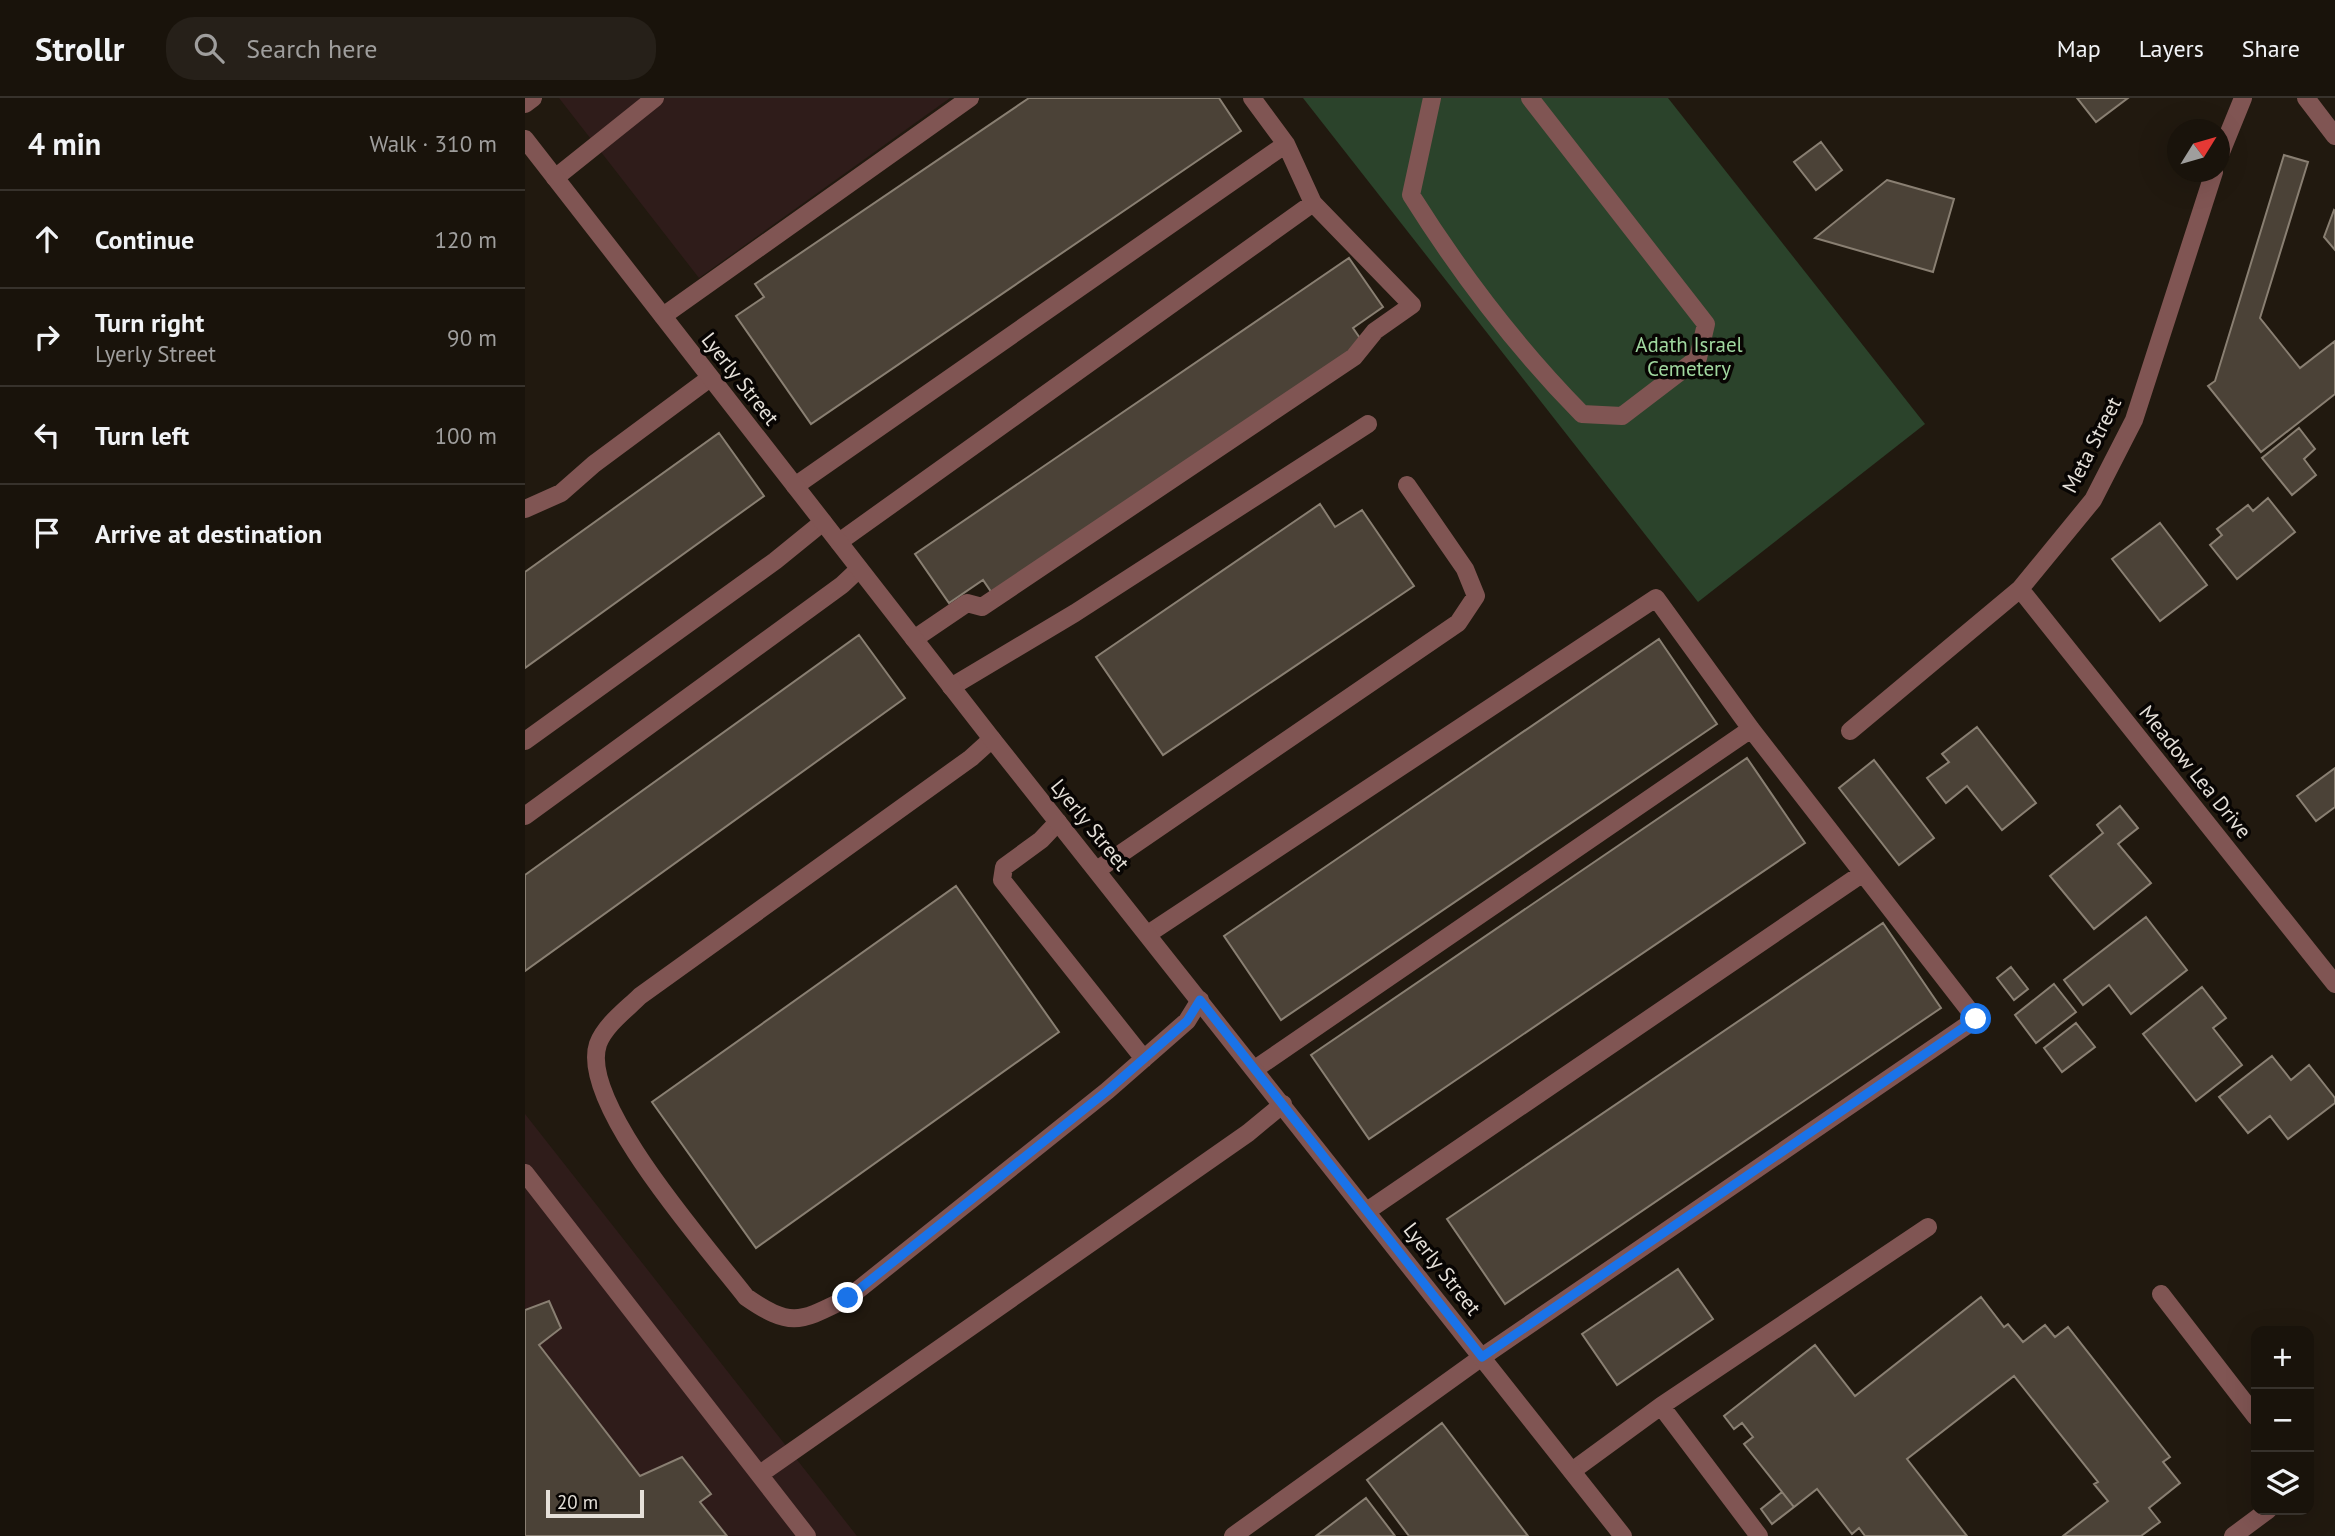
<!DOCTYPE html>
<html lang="en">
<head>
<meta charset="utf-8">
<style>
  body { margin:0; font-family:"PT Sans",sans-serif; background:#262019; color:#f1f3f6 }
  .controls { position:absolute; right:21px; bottom:21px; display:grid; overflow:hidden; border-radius:14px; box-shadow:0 7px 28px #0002 }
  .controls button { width:63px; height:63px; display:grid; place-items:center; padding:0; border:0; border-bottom:2px solid #37322c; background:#19130b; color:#f1f3f6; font:35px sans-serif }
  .compass { position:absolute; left:1642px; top:21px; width:63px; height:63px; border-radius:50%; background:#19130b; box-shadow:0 7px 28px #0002; rotate:53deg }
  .scale { position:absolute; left:21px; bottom:18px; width:98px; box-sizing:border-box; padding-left:7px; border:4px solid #e5e0d9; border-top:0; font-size:19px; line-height:24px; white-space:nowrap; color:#e5e0d9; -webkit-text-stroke:5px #080503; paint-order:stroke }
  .stop { position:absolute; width:21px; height:21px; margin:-16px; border:5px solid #1a73e8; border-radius:50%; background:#fff }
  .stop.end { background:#1a73e8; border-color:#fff; box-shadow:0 2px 7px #0008 }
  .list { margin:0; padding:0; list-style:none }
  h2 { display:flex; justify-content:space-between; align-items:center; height:91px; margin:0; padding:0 28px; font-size:30px }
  h2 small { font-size:23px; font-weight:400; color:#9f9e9d }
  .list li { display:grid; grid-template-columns:46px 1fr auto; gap:21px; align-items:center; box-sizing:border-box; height:98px; padding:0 28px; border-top:2px solid #37322c }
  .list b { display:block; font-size:26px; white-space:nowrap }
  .list p { margin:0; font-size:23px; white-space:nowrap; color:#9f9e9d }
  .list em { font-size:23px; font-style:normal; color:#9f9e9d }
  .icon { flex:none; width:38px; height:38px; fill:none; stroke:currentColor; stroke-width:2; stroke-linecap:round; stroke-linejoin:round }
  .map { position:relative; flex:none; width:1810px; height:1438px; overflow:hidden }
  header { display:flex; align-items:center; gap:42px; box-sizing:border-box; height:98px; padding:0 35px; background:#19130b; border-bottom:2px solid #37322c }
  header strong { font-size:33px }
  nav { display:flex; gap:38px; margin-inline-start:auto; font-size:24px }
  .search { width:490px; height:63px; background:#262019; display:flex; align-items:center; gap:18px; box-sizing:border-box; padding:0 24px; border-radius:28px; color:#9f9e9d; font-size:26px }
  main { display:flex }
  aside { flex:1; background:#19130b }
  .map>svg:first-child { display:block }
  .commercial { fill:#2f1c1a }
  .green { fill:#2b432b }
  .building { fill:#4b4237; stroke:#897f72; stroke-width:2 }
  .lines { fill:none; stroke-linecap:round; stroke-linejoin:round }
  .service { stroke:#805553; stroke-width:18 }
  .minor { stroke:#805553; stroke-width:18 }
  .tertiary { stroke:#805553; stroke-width:18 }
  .route { stroke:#1a73e8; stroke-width:9 }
  .labels { text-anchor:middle; stroke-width:7; stroke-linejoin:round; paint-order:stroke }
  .park-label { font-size:21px; fill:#a0d79f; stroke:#080503 }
  .street-label { font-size:21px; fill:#e5e0d9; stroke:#080503 }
</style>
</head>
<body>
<header>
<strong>Strollr</strong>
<div class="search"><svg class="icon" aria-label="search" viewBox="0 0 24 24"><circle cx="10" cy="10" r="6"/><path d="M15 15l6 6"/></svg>Search here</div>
<nav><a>Map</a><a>Layers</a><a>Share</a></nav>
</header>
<main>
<aside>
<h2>4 min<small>Walk · 310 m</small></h2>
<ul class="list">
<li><svg class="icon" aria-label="ahead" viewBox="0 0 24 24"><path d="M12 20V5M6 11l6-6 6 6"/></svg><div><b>Continue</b></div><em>120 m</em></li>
<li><svg class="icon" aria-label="right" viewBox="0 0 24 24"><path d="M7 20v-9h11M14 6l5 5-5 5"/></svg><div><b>Turn right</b><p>Lyerly Street</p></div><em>90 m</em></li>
<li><svg class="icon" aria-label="left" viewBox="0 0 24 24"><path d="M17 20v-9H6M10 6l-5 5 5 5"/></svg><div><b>Turn left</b></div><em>100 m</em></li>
<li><svg class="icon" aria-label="arrive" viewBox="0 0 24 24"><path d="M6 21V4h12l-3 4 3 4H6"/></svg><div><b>Arrive at destination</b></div></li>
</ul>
</aside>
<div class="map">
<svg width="1810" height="1438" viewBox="0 0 1810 1438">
  <rect width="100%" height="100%" fill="#21190f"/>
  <path class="commercial" d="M 34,0 L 425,0 L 174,180 Z
    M 0,1016 L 332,1438 L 0,1438 Z"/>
  <path class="green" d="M 778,0 L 1143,0 L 1400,326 L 1173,504 Z"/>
  <path class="building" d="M 504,0 L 694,0 L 716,33 L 286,326 L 211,218 L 239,199 L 230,186 Z
    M 1552,0 L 1603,0 L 1571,24 Z
    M 1296,44 L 1317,72 L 1291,92 L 1269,64 Z
    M 1759,57 L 1783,64 L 1735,220 L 1775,270 L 1810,243 L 1810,296 L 1736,354 L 1683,288 L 1690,283 Z
    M 1362,82 L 1429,101 L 1408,174 L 1290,140 Z
    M 1809,112 L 1810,113 L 1810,152 L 1799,139 Z
    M 824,160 L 858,209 L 828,230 L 839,246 L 469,498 L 458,482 L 424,505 L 390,456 Z
    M 1774,330 L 1790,351 L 1779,361 L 1791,377 L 1767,397 L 1737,360 Z
    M 194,335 L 239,398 L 0,570 L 0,474 Z
    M 1743,400 L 1770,434 L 1712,481 L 1685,447 L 1697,437 L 1692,431 L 1723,407 L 1728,413 Z
    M 795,406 L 810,429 L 837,412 L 889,488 L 638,657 L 571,559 Z
    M 1635,425 L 1682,487 L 1635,523 L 1587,461 Z
    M 334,537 L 380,600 L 0,873 L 0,777 Z
    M 1134,541 L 1192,626 L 756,922 L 699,838 Z
    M 1452,629 L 1511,705 L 1477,732 L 1442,688 L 1421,705 L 1402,680 L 1424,664 L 1417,656 Z
    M 1222,660 L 1280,745 L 844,1041 L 786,957 Z
    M 1349,662 L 1409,740 L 1374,767 L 1314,690 Z
    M 1810,670 L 1810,709 L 1791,723 L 1772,698 Z
    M 1595,708 L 1613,730 L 1593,746 L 1626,785 L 1569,831 L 1525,778 L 1578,735 L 1572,727 Z
    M 431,788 L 534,934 L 231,1150 L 127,1004 Z
    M 1621,819 L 1662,872 L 1606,916 L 1584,887 L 1558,907 L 1539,882 Z
    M 1358,825 L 1416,910 L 980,1206 L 922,1121 Z
    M 1486,869 L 1503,891 L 1489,902 L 1472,880 Z
    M 1529,886 L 1551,914 L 1511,945 L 1490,917 Z
    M 1677,889 L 1701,920 L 1688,930 L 1717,967 L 1671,1003 L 1618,936 Z
    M 1551,925 L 1570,949 L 1537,974 L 1519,950 Z
    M 1747,958 L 1766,982 L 1784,967 L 1810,1000 L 1810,1005 L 1763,1041 L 1745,1018 L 1723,1035 L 1694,999 Z
    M 1153,1171 L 1188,1221 L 1092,1287 L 1057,1236 Z
    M 1456,1199 L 1479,1229 L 1483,1226 L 1498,1244 L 1520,1227 L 1530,1239 L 1543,1229 L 1645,1359 L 1638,1364 L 1655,1385 L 1624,1410 L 1635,1424 L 1616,1438 L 1538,1438 L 1583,1403 L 1569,1386 L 1573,1384 L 1489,1278 L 1382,1361 L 1442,1438 L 1340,1438 L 1334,1430 L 1327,1436 L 1292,1391 L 1269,1409 L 1219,1346 L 1228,1339 L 1217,1325 L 1209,1331 L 1199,1318 L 1290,1247 L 1330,1298 Z
    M 24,1203 L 36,1230 L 14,1247 L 115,1378 L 157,1359 L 186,1396 L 175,1404 L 202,1438 L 0,1438 L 0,1212 Z
    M 917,1325 L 1003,1438 L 884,1438 L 842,1382 Z
    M 1257,1394 L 1269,1409 L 1247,1426 L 1236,1411 Z
    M 841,1400 L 870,1438 L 791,1438 Z"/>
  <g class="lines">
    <path class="service" d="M 907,0 L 886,97 C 935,175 992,250 1057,316 L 1097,318 L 1173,260 L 1181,226 L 1005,0
      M 0,6 L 8,0
      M 30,80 L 130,0
      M 138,218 L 445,0
      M 270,388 L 761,46
      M 0,411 L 36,395 L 69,366 L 185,280
      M 314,444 L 788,105 L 761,46 L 727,0
      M 389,541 L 442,505 L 457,509 L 829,259 L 850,233 L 887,207 L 788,105
      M 426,589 L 550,515 L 843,326
      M 467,641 L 446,660 L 115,898 C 102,911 80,927 73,946 C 53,1005 185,1152 221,1199 C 267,1231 276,1223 323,1200 L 582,993 L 662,923 L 675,902
      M 0,643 L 250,463 L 298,424
      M 0,718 L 317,487 L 334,471
      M 533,724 L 516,742 L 479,769 L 477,782 L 619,961
      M 572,772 L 933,525 L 951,498 L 940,471 L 882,387
      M 623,836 L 1131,500 L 1226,631 L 1451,921 L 957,1259 L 708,1438
      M 730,971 L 1226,631
      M 0,1075 L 282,1438
      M 842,1113 L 1338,775
      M 1636,1196 L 1731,1319
      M 1136,1308 L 1403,1129
      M 1047,1373 L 1136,1308 L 1234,1438
      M 235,1376 L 723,1035 L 758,1006
      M 1708,1438 L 1743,1412"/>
    <path class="minor" d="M 0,41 L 467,641 L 1098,1438
      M 1694,59 L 1718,0
      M 1495,491 L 1810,886
      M 1325,633 L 1495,491 L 1568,402 L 1609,322 L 1689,74"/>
    <path class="tertiary" d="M 1781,0 L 1810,38"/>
  </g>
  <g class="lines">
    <path class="route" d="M 323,1200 L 582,993 L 662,923 L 675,902 L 957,1259 L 1451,921"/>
  </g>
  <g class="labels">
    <g class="park-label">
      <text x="1164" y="254">Adath Israel<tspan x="1164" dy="24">Cemetery</tspan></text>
    </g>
    <g class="street-label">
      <text transform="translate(215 281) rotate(52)" y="7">Lyerly Street</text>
      <text transform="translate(1567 347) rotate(-63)" y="7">Meta Street</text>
      <text transform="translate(1670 674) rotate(51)" y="7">Meadow Lea Drive</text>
      <text transform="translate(565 727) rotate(51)" y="7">Lyerly Street</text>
      <text transform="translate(917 1171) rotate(52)" y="7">Lyerly Street</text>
    </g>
  </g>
</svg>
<div class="controls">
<button>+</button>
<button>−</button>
<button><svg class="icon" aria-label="layers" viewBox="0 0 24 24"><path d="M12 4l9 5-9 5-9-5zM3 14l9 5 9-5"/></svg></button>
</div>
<svg class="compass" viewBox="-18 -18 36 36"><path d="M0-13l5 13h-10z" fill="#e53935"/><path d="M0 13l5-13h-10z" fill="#9f9e9d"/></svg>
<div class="scale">20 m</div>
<div class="stop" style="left:1451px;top:921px"></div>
<div class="stop end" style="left:323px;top:1200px"></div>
</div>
</main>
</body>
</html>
